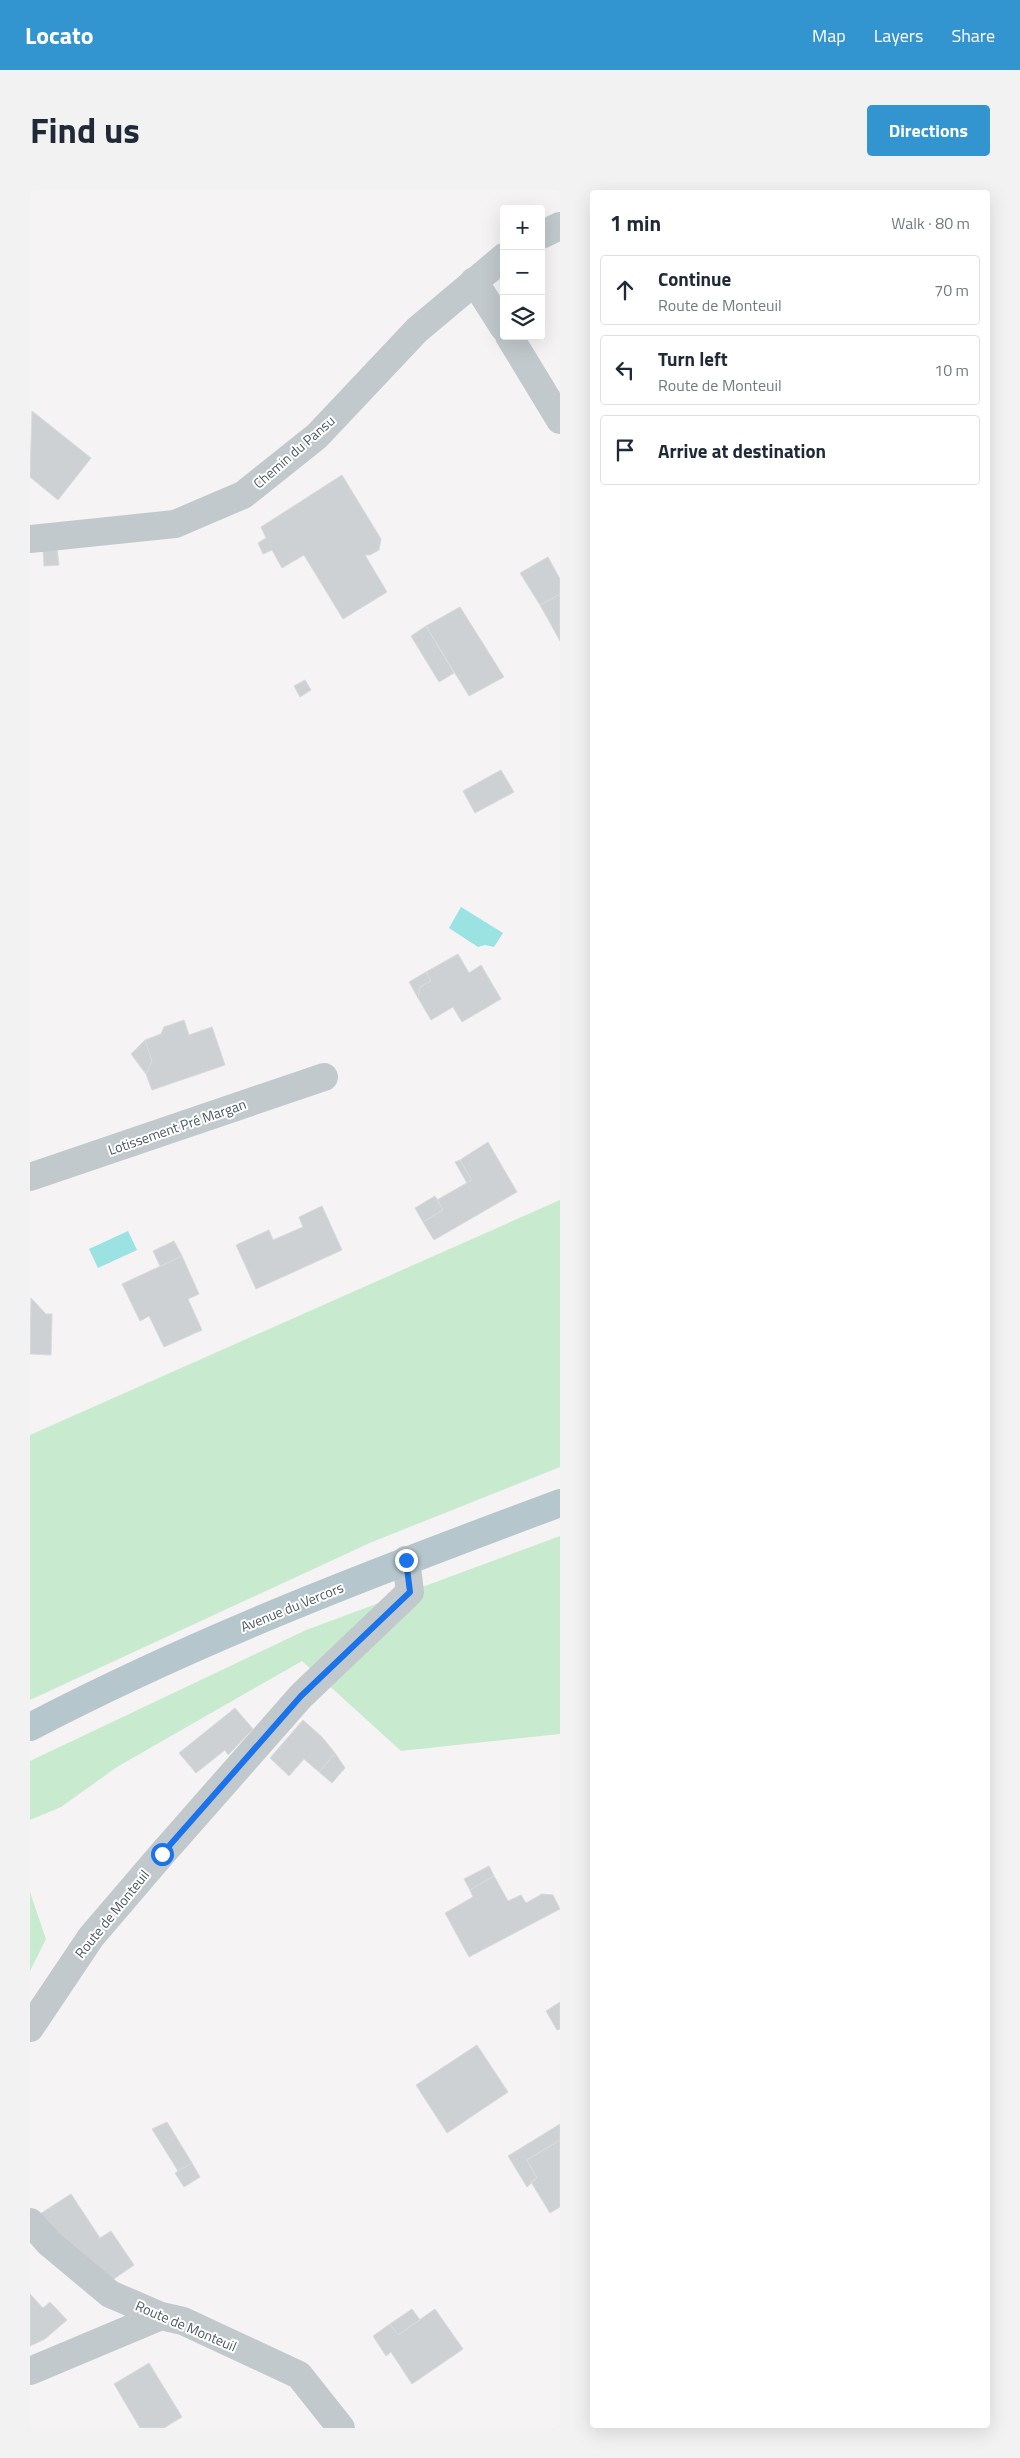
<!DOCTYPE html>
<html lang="en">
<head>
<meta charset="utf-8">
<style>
  body { margin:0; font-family:"Titillium Web",sans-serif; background:#f2f2f3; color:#1f2937 }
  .controls { position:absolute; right:15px; top:15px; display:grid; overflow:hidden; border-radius:5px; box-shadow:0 5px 20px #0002 }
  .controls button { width:45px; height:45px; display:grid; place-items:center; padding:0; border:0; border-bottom:1px solid #e0e1e3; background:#fff; color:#1f2937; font:25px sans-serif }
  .stop { position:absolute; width:15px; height:15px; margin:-11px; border:4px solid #1a73e8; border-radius:50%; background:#fff }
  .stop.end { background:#1a73e8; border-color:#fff; box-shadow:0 1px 5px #0008 }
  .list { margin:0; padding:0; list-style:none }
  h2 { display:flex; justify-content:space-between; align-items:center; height:65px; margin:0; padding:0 20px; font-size:21px }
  h2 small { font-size:16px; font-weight:400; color:#747a83 }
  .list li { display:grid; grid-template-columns:32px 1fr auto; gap:15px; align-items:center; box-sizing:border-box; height:70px; margin:0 10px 10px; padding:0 10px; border:1px solid #e0e1e3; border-radius:5px }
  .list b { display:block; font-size:19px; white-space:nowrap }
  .list p { margin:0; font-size:16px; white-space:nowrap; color:#747a83 }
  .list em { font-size:16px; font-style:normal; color:#747a83 }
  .icon { flex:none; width:28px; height:28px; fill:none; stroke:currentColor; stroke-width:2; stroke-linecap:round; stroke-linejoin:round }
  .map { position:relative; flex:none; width:530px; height:2238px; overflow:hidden; border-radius:5px }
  header { display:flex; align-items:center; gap:30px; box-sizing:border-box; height:70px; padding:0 25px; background:#3295cf; color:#fff }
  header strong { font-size:24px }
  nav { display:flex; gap:28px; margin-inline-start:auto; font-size:18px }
  .intro { display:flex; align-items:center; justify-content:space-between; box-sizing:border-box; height:120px; padding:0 30px }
  h1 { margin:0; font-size:35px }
  .button { padding:12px 22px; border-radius:5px; background:#3295cf; color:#fff; font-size:18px; font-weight:700 }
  main { display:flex; gap:30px; padding:0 30px }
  aside { flex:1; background:#fff; border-radius:5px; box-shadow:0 5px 20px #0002 }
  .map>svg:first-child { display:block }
  .green { fill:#c8ebcf }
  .water { fill:#9be2e3 }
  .building { fill:#cdd1d4; stroke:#d8dadd }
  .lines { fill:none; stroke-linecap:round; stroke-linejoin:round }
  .street { stroke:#c1c9cd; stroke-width:28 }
  .primary { stroke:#b6c6cd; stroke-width:28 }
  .route { stroke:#1a73e8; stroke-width:6 }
  .labels { text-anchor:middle; stroke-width:4; stroke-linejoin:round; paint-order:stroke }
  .street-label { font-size:14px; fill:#4d595e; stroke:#fff }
</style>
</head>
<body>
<header>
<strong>Locato</strong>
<nav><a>Map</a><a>Layers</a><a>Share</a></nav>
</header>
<div class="intro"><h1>Find us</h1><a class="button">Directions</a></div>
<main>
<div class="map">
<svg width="530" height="2238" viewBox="0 0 530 2238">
  <rect width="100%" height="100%" fill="#f5f3f3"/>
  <path class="green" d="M 530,1010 L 530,1277 L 342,1352 L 0,1510 L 0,1245 Z
    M 530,1346 L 530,1544 L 371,1561 L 272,1471 L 87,1577 L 31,1617 L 0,1630 L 0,1571 L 276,1440 Z
    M 0,1702 L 16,1749 L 0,1781 Z"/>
  <path class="water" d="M 431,717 L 473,743 L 464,757 L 455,755 L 448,757 L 419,738 Z
    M 98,1041 L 107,1060 L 68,1078 L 59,1059 Z"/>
  <path class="building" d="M 2,221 L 61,268 L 28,310 L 0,287 Z
    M 312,285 L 351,349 L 349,360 L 340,365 L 335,365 L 357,402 L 313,429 L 274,365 L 252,378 L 242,360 L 233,364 L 228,353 L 236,348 L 231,337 Z
    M 27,359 L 29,375 L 14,376 L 13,360 Z
    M 518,367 L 530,389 L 530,404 L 510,415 L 490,383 Z
    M 530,404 L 530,451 L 510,415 Z
    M 430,417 L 474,487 L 439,506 L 396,436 Z
    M 396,436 L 424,483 L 409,492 L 381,446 Z
    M 275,490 L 281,500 L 270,507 L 264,496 Z
    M 471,580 L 484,602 L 445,623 L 433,601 Z
    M 428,764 L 439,783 L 451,775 L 471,809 L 432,832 L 423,817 L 401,830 L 388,808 L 390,797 L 401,791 L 396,782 Z
    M 396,782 L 401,791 L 390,797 L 388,808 L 379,792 Z
    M 154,830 L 159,845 L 182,837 L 195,875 L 122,900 L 116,884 L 122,871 L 115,850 L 131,844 L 134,837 Z
    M 115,850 L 122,871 L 116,884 L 101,864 Z
    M 458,952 L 487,1002 L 404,1050 L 393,1032 L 413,1020 L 407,1010 L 442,990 L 430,970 Z
    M 430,970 L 442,990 L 437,993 L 425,972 Z
    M 405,1006 L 413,1020 L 393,1032 L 385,1018 Z
    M 292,1016 L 312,1060 L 226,1099 L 206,1055 L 239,1040 L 243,1050 L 273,1037 L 269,1027 Z
    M 144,1051 L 152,1066 L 130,1076 L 123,1061 Z
    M 152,1066 L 169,1104 L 158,1109 L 172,1140 L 134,1157 L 119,1126 L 110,1131 L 92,1094 Z
    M 1,1108 L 16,1124 L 22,1124 L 21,1165 L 0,1164 Z
    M 205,1518 L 223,1539 L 198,1565 L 195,1560 L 166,1583 L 149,1563 Z
    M 273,1530 L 292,1547 L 305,1563 L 289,1582 L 274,1569 L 259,1586 L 240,1568 Z
    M 305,1563 L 315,1578 L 302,1593 L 289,1582 Z
    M 459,1676 L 464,1686 L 440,1700 L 434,1689 Z
    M 464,1686 L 478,1711 L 491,1705 L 496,1713 L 512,1704 L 523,1705 L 530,1719 L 439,1767 L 415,1723 L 443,1707 L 440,1700 Z
    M 530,1812 L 530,1839 L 527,1840 L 516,1821 Z
    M 447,1855 L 478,1902 L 417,1943 L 386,1895 Z
    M 137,1932 L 162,1973 L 148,1981 L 122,1939 Z
    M 530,1934 L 530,1950 L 497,1970 L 507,1988 L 497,1997 L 478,1966 Z
    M 530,1950 L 530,2017 L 520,2023 L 501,1992 L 507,1988 L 497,1970 Z
    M 162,1973 L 170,1987 L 154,1997 L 145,1983 Z
    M 41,2004 L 70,2048 L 81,2041 L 104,2075 L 81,2091 L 2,2029 Z
    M 0,2104 L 13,2118 L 20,2112 L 37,2130 L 15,2149 L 0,2156 Z
    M 382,2119 L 390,2130 L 368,2145 L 360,2134 Z
    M 405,2119 L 433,2159 L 382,2194 L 361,2162 L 356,2166 L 343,2146 L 360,2134 L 368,2145 Z
    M 119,2173 L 152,2227 L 134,2238 L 110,2238 L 84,2194 Z"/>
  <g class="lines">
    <path class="street" d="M 511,45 L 530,36
      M 444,91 L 474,138
      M 479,146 L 530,230
      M 0,349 L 145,334 L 213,305 L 287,246 L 387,140 L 474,67
      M 0,987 L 294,887
      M 0,1838 L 61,1747 L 132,1664 L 271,1506 L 380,1402 L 376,1370
      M 0,2032 L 19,2053 L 80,2104 L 131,2126 L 153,2131 L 269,2185 L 311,2238
      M 0,2181 L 131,2126"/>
    <path class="primary" d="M 0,1537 C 170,1448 350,1380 530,1313"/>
  </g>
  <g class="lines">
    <path class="route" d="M 132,1664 L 271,1506 L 380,1402 L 376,1370"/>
  </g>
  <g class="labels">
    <g class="street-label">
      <text transform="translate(264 262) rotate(-41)" y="5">Chemin du Pansu</text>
      <text transform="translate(147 937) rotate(-19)" y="5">Lotissement Pré Margan</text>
      <text transform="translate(262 1417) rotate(-22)" y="5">Avenue du Vercors</text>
      <text transform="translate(82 1724) rotate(-51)" y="5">Route de Monteuil</text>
      <text transform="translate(156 2136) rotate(23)" y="5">Route de Monteuil</text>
    </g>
  </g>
</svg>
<div class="controls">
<button>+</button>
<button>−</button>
<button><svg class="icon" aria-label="layers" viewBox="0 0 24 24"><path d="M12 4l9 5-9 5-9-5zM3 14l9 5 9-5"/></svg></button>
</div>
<div class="stop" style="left:132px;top:1664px"></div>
<div class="stop end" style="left:376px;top:1370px"></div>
</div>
<aside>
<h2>1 min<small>Walk · 80 m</small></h2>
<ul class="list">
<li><svg class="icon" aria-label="ahead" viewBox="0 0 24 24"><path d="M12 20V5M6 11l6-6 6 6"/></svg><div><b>Continue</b><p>Route de Monteuil</p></div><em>70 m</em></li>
<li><svg class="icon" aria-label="left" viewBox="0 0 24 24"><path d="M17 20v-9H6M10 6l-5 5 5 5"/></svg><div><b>Turn left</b><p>Route de Monteuil</p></div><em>10 m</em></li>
<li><svg class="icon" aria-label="arrive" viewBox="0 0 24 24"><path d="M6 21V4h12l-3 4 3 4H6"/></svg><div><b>Arrive at destination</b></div></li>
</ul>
</aside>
</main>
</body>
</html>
